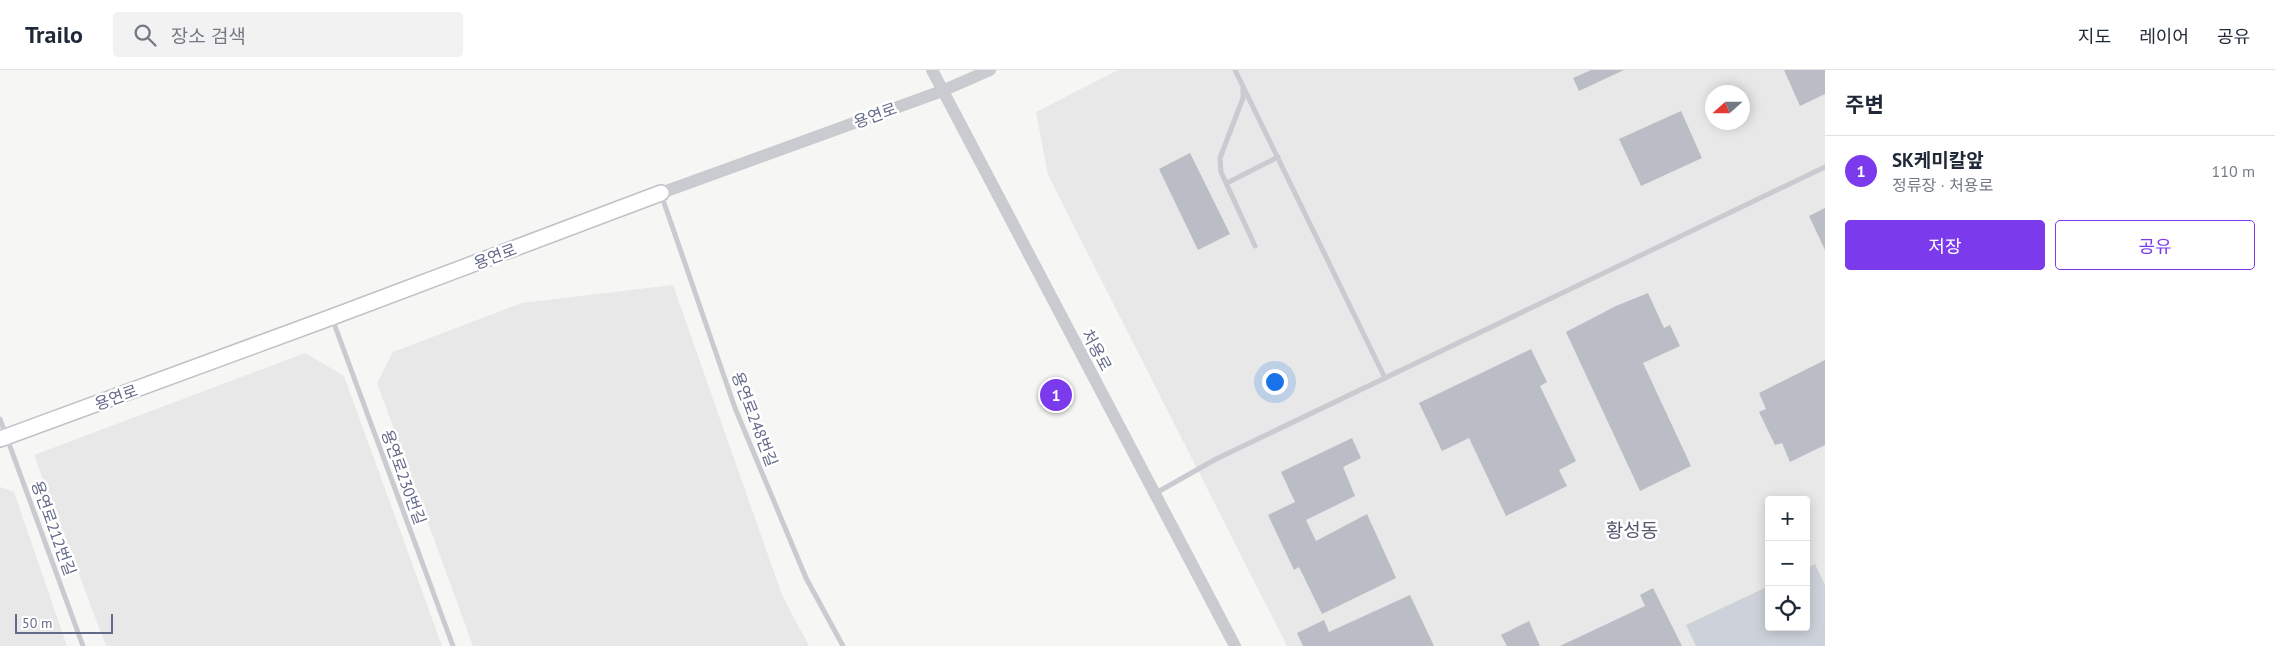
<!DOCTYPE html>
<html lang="ko">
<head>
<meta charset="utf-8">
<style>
  body { margin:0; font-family:"PT Sans","Noto Sans KR",sans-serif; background:#f2f2f3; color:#1f2937 }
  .controls { position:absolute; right:15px; bottom:15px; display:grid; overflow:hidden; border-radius:5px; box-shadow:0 2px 12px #0003 }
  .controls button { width:45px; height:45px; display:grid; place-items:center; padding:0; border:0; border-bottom:1px solid #e0e1e3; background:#fff; color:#1f2937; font:25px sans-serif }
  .compass { position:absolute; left:1705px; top:15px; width:45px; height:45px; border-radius:50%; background:#fff; box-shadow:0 2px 12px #0003; rotate:249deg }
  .scale { position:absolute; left:15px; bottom:12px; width:98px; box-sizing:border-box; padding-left:5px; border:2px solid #636988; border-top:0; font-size:14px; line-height:18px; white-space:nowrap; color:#636988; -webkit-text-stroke:4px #fff; paint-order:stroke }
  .you { position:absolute; left:1274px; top:311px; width:18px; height:18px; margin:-12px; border:4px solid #fff; border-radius:50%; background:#1a73e8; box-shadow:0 0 0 8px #1a73e833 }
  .badge { display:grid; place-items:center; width:32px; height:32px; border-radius:50%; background:#7c3aed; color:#fff; font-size:16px; font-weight:700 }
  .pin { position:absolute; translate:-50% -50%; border:2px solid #fff; box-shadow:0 1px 5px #0006 }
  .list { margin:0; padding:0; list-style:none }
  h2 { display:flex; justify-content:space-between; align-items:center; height:65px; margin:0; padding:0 20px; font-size:21px }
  h2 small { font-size:16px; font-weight:400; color:#747a83 }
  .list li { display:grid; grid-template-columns:32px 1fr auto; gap:15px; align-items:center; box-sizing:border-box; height:70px; padding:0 20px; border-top:1px solid #e0e1e3 }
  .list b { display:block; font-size:19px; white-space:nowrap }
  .list p { margin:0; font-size:16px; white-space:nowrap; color:#747a83 }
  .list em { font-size:16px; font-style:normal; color:#747a83 }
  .actions { display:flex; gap:10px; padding:15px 20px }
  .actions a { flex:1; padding:11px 0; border:1px solid #7c3aed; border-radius:5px; text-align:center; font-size:18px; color:#7c3aed }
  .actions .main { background:#7c3aed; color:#fff }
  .icon { flex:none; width:28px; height:28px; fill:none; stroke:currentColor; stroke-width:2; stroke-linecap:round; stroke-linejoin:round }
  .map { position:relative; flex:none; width:1825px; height:576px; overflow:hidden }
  header { display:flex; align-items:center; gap:30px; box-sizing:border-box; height:70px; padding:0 25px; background:#fff; border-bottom:1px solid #e0e1e3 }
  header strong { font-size:24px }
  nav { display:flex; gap:28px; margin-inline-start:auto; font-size:18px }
  .search { width:350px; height:45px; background:#f2f2f3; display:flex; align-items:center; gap:12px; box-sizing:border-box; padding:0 18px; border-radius:5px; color:#747a83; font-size:19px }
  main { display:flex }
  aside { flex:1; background:#fff }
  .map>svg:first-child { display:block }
  .built { fill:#e7e8e7; fill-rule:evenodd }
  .water { fill:#cdd1d9 }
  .building { fill:#babdc6 }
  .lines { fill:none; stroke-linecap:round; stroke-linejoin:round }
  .secondary-casing { stroke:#c0c1c8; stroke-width:18 }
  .service { stroke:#cacbd0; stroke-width:5 }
  .tertiary { stroke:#cacbd0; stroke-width:12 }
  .secondary { stroke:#fff; stroke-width:15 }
  .labels { text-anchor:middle; stroke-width:5; stroke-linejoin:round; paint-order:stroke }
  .street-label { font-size:16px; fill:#636988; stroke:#fff }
  .quarter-label { font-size:19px; fill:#52566c; stroke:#fff }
</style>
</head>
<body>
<header>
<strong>Trailo</strong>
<div class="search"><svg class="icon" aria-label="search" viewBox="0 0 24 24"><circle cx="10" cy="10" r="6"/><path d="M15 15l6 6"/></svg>장소 검색</div>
<nav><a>지도</a><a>레이어</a><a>공유</a></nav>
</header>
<main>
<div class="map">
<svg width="1825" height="576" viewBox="0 0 1825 576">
  <rect width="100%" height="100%" fill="#f6f7f4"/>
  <path class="built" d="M 1118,0 L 1825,0 L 1825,576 L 1287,576 L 1048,105 L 1036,42 ZM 1712,22 L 1742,22 L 1742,52 L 1712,52 ZM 1769,430 L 1806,430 L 1806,557 L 1769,557 Z
    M 673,215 L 782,525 L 809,576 L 473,576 L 377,313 L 393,282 L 522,233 Z
    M 305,283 L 344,306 L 442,576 L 106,576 L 34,385 Z
    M 0,417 L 14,422 L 67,576 L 0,576 Z"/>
  <path class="water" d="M 1815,494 L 1825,515 L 1825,576 L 1696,576 L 1686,555 L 1769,516 L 1769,557 L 1806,557 L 1806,498 Z"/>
  <path class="building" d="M 1591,0 L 1624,0 L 1579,21 L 1573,8 Z
    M 1784,0 L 1825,0 L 1825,24 L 1800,36 Z
    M 1681,41 L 1702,88 L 1641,116 L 1619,69 Z
    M 1190,83 L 1230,164 L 1198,180 L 1159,99 Z
    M 1825,138 L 1825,180 L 1809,146 Z
    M 1648,223 L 1664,258 L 1670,255 L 1680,276 L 1643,293 L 1691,396 L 1640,421 L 1566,262 L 1616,236 Z
    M 1531,279 L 1547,312 L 1540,316 L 1576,391 L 1559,400 L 1567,416 L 1506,446 L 1469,368 L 1442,381 L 1419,333 Z
    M 1825,290 L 1825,375 L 1790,392 L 1782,373 L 1775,375 L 1759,342 L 1766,339 L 1759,323 Z
    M 1352,368 L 1361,388 L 1343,397 L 1355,426 L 1306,450 L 1316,471 L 1367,444 L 1396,508 L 1322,544 L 1299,497 L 1294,500 L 1268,445 L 1295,432 L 1281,402 Z
    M 1653,518 L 1682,576 L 1560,576 L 1645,536 L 1640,525 Z
    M 1410,525 L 1434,576 L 1303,576 L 1297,563 L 1324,550 L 1329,562 Z
    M 1529,551 L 1540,576 L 1507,576 L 1501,565 Z"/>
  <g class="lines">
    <defs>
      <path id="secondary" d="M 0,369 L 332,247 L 661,123"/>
    </defs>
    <use href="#secondary" class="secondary-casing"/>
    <path class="service" d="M 1235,0 L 1385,308
      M 1243,19 L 1243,28 L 1220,88 L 1221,102 L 1255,176
      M 1227,113 L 1278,87
      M 661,124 L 735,338 L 806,508 L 843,576
      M 332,248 L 453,576
      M 0,349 L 83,576
      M 1156,423 L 1216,389 L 1825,97"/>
    <path class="tertiary" d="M 932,0 L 1235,576
      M 661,123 L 942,21 L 990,0"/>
    <use href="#secondary" class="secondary"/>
  </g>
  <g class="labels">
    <g class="street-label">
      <text transform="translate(875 45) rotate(-20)" y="6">용연로</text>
      <text transform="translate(495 186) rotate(-21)" y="6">용연로</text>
      <text transform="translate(1097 280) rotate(62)" y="6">처용로</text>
      <text transform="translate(116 327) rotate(-20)" y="6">용연로</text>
      <text transform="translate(755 349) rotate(69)" y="6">용연로248번길</text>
      <text transform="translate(404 407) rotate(70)" y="6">용연로230번길</text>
      <text transform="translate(54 458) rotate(70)" y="6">용연로212번길</text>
    </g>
    <g class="quarter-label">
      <text x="1632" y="467">황성동</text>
    </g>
  </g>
</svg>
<div class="controls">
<button>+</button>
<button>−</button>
<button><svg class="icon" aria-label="locate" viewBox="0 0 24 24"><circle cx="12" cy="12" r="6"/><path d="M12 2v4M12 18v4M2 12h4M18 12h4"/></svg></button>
</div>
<svg class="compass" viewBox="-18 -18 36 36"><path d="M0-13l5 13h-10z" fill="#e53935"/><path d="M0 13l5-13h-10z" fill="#747a83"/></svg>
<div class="scale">50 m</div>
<div class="you"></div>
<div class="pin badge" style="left:1056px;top:325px">1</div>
</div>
<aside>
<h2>주변<small></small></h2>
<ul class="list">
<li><span class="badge">1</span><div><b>SK케미칼앞</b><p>정류장 · 처용로</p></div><em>110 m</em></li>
</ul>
<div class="actions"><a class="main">저장</a><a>공유</a></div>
</aside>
</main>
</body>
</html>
